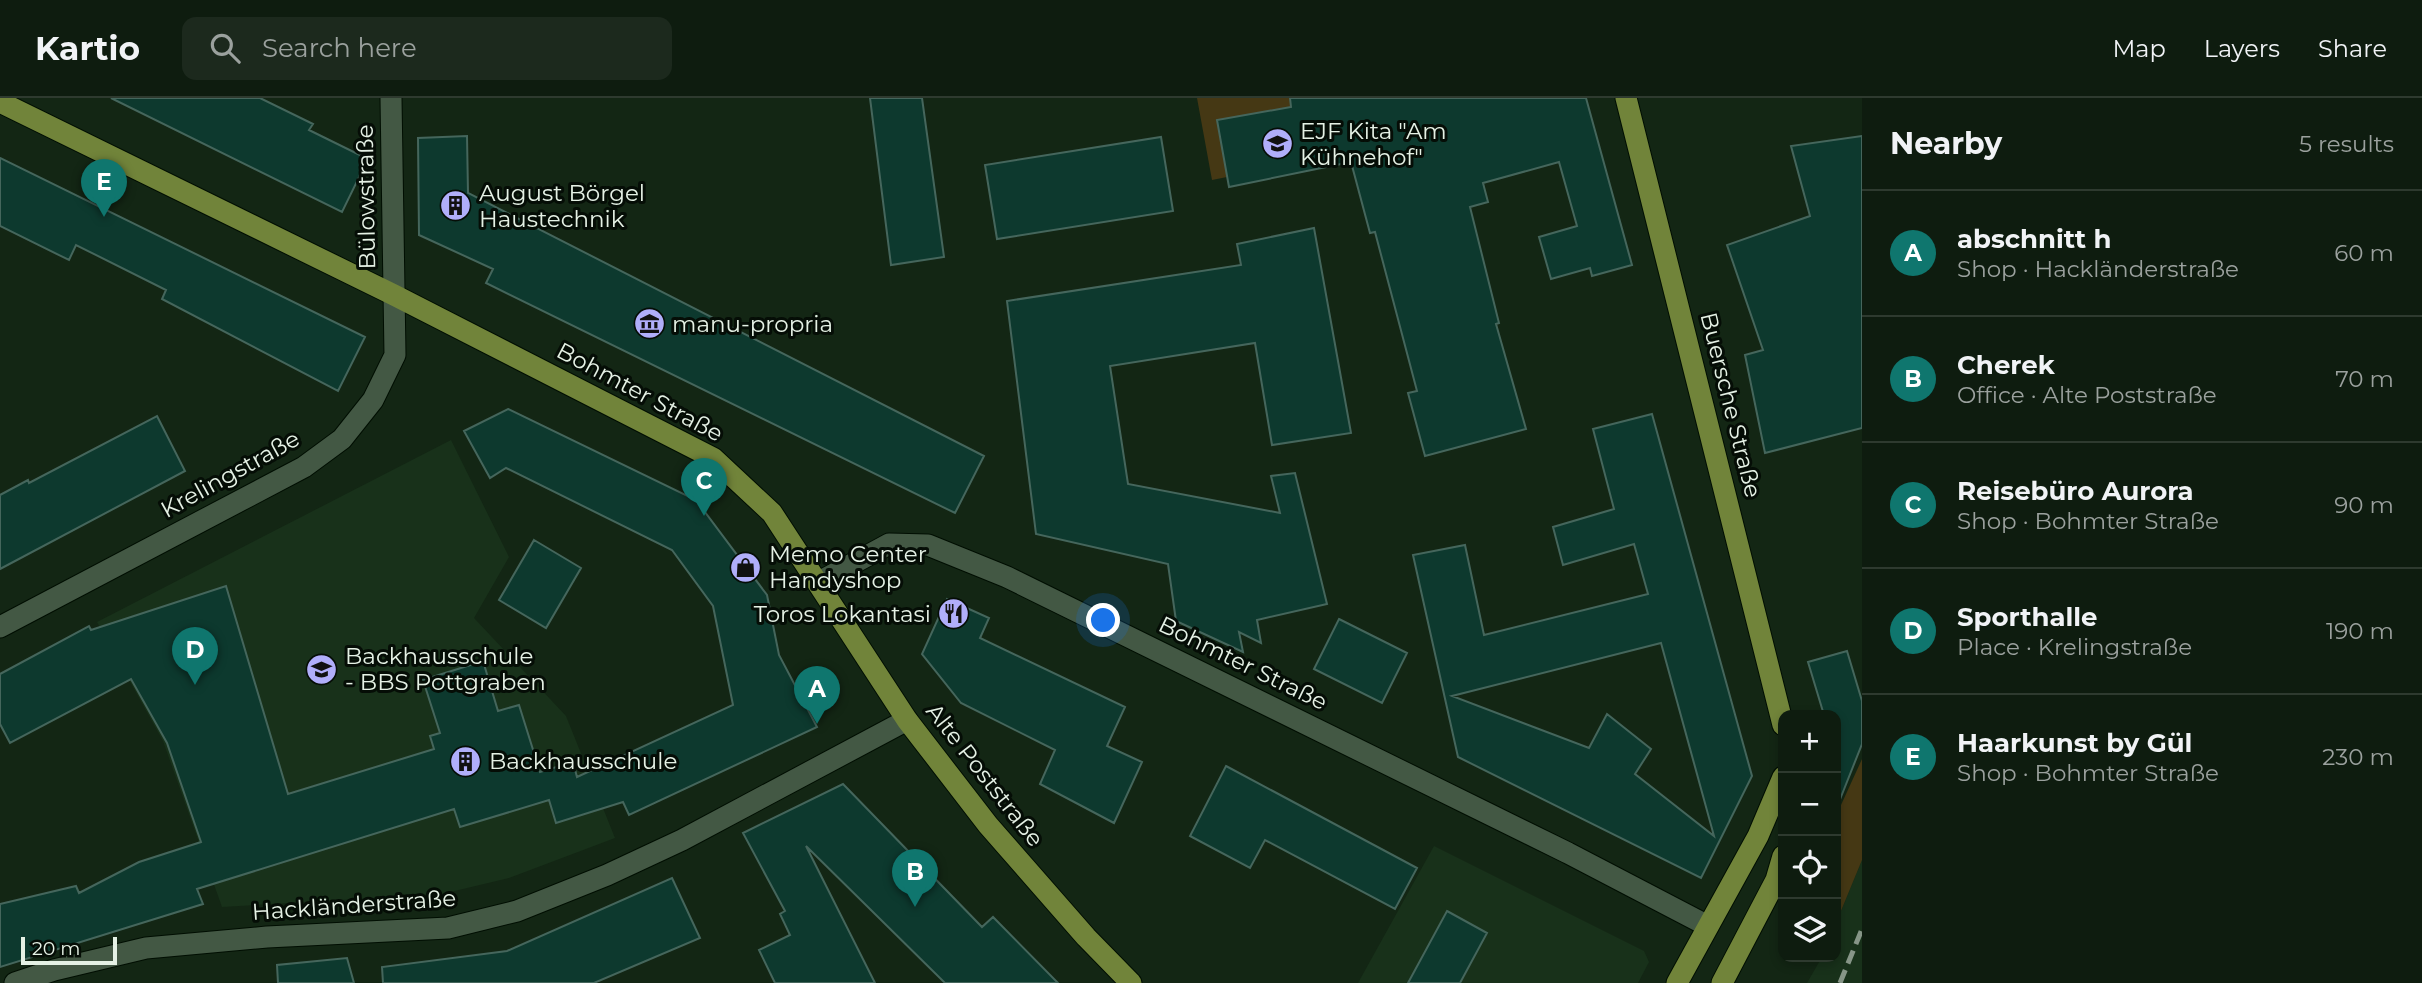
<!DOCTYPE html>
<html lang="en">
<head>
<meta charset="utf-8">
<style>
  body { margin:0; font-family:Montserrat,sans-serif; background:#1c291d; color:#f1f3f6 }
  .controls { position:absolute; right:21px; bottom:21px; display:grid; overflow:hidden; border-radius:14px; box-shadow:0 4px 10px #0003 }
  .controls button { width:63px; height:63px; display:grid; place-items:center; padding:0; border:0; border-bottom:2px solid #2e3a2f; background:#0e1c0f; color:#f1f3f6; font:35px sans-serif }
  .scale { position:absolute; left:21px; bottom:18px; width:96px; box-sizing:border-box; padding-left:7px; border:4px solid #e5f1e5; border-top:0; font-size:19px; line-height:24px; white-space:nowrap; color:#e5f1e5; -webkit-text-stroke:5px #050d06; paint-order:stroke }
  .you { position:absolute; left:1104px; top:523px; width:24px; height:24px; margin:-18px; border:5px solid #fff; border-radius:50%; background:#1a73e8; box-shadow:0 0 0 10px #1a73e833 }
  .badge { display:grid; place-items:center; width:46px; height:46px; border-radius:50%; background:#0f766e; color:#fff; font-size:23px; font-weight:700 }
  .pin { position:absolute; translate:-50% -58px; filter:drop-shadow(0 2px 4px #0008) }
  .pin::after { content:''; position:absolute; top:37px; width:24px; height:21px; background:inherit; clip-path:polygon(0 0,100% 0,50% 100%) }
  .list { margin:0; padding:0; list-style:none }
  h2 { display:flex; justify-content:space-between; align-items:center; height:91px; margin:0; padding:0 28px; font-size:30px }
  h2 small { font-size:23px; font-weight:400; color:#9ba19e }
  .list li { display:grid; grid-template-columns:46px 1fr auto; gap:21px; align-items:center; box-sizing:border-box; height:126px; padding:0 28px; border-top:2px solid #2e3a2f }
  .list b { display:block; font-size:26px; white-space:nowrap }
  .list p { margin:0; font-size:23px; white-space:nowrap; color:#9ba19e }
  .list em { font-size:23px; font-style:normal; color:#9ba19e }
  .icon { flex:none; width:38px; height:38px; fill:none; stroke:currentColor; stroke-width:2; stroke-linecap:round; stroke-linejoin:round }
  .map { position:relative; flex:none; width:1862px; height:885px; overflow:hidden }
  header { display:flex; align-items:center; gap:42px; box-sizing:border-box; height:98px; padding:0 35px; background:#0e1c0f; border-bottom:2px solid #2e3a2f }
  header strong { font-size:33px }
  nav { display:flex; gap:38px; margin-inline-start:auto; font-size:24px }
  .search { width:490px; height:63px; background:#1c291d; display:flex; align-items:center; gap:18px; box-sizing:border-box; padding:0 24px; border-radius:14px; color:#9ba19e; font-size:26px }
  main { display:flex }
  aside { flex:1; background:#0e1c0f }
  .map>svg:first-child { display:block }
  .built { fill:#18311a }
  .green { fill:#453814 }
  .building { fill:#0d392e; stroke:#45665c; stroke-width:2; fill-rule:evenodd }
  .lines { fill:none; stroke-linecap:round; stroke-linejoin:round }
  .minor-casing { stroke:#010e02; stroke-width:23 }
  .major-casing { stroke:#010e02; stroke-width:23 }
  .minor { stroke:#435844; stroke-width:21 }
  .major { stroke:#71843a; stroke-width:21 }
  .rail { stroke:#869587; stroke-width:5; stroke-dasharray:14 7; stroke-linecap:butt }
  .labels { text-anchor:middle; stroke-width:6; stroke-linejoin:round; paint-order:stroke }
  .poi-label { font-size:23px; fill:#e5f1e5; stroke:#050d06; text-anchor:start }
  .street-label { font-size:23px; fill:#e5f1e5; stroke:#050d06 }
</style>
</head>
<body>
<header>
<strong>Kartio</strong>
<div class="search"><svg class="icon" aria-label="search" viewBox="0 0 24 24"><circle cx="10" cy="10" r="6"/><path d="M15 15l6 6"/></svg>Search here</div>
<nav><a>Map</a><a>Layers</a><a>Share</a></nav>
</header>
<main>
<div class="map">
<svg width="1862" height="885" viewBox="0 0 1862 885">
  <rect width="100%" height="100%" fill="#132614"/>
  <path class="built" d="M 451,342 L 509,459 L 474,520 L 566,618 L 615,740 L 509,780 L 442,796 L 222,809 L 163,643 L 97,524 Z
    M 1434,748 L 1644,853 L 1649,864 L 1638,885 L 1358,885 Z
    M 1862,762 L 1862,885 L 1807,885 L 1822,859 L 1836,859 L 1836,825 Z"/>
  <path class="green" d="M 1197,0 L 1290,0 L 1291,9 L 1218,22 L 1227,79 L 1212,82 Z
    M 1862,661 L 1862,762 L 1836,825 L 1836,718 Z"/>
  <path class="building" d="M 111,0 L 260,0 L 313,26 L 309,32 L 368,61 L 342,114 Z
    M 870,0 L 922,0 L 944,159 L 891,167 Z
    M 1290,0 L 1586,0 L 1632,167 L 1592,178 L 1590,170 L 1551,181 L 1539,139 L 1577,128 L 1559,64 L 1483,85 L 1488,104 L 1470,109 L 1499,225 L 1496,226 L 1526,331 L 1425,358 L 1408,295 L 1417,293 L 1375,134 L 1370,135 L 1351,64 L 1229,89 L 1217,22 L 1291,9 Z
    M 467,38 L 468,95 L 984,358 L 955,415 L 486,185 L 493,171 L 419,137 L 418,40 Z
    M 1862,38 L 1862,330 L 1765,355 L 1745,257 L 1763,252 L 1727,147 L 1810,118 L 1791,48 Z
    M 1161,39 L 1173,113 L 997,141 L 985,67 Z
    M 0,60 L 365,239 L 338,293 L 162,201 L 166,192 L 76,147 L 69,162 L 0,128 Z
    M 1314,130 L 1351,335 L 1272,347 L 1255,245 L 1110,268 L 1128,386 L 1280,415 L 1271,378 L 1295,375 L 1327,506 L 1257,522 L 1261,545 L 1239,534 L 1243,554 L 1176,523 L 1168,466 L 1036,436 L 1007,203 L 1241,167 L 1237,146 Z
    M 508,311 L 696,402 L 767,497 L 779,557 L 817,629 L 629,717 L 623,704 L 556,725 L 549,702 L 460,729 L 454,711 L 197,791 L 203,806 L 0,869 L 0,806 L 76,788 L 79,795 L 139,764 L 201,744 L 167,645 L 131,581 L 10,645 L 0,626 L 0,576 L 89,528 L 91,532 L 226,488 L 288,696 L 434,651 L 430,638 L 440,635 L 423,582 L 483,563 L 498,613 L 519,607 L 540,674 L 573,664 L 577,679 L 733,607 L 713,508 L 672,452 L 506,370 L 490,380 L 464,333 Z
    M 1652,316 L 1752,678 L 1701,780 L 1458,659 L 1413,457 L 1465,447 L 1484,537 L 1648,496 L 1634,446 L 1563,467 L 1553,429 L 1614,411 L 1593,331 ZM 1661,545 L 1714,738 L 1635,676 L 1651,651 L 1607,616 L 1589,650 L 1452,598 Z
    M 157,318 L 185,373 L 0,471 L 0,397 L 28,382 L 29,385 Z
    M 534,442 L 581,470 L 546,530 L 499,502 Z
    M 947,501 L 989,520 L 980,540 L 1125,609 L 1107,648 L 1142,664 L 1114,725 L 1040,686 L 1055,652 L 961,605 L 922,556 Z
    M 1339,521 L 1407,555 L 1382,605 L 1314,571 Z
    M 1847,553 L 1862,603 L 1862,646 L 1837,709 L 1836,617 L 1824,617 L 1808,564 Z
    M 1226,668 L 1417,770 L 1395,811 L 1265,742 L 1250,770 L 1190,738 Z
    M 843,686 L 982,829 L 993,819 L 1058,885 L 945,885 L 806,748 L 875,885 L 775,885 L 759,852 L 790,837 L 780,816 L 785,813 L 743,735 Z
    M 672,780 L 700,840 L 594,885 L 383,885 L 382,869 L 507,853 Z
    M 1447,813 L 1487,835 L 1460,885 L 1408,885 Z
    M 347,860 L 354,885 L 278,885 L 277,867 Z"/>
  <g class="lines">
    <defs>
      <path id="minor" d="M 819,484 L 889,446 L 928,447 L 1007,479 L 1568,755 L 1708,828
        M 0,529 L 304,369 L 342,341 L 373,302 L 395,257 L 391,0
        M 15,885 L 54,872 L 146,850 L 267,839 L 448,830 L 517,813 L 607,777 L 682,742 L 907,622"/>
      <path id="major" d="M 1626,0 L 1783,627
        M 0,4 L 394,197 L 713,360 L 772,415 L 907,622 L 988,727 L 1086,839 L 1131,885
        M 1677,885 L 1758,738 L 1783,679
        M 1722,885 L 1776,782 L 1783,758"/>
    </defs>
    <use href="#minor" class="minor-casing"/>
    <use href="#major" class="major-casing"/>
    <use href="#minor" class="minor"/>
    <use href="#major" class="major"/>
    <path class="rail" d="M 1840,885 L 1862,831"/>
  </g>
  <defs>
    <symbol id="school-disc" viewBox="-11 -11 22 22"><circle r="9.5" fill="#b0aefa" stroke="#050d06"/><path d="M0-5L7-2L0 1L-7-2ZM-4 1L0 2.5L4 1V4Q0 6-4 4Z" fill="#111"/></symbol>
    <symbol id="building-disc" viewBox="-11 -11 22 22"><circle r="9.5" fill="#b0aefa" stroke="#050d06"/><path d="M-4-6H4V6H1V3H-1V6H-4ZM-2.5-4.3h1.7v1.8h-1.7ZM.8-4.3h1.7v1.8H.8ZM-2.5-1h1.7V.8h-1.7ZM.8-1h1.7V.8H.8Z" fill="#111"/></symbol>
    <symbol id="museum-disc" viewBox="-11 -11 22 22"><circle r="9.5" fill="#b0aefa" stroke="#050d06"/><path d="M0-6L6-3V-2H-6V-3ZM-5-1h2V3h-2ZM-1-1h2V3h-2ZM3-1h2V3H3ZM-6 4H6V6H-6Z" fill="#111"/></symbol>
    <symbol id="shop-disc" viewBox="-11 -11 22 22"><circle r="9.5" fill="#b0aefa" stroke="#050d06"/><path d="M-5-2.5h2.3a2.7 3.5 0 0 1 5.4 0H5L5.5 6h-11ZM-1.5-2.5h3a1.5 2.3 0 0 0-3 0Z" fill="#111"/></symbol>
    <symbol id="restaurant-disc" viewBox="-11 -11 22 22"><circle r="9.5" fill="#b0aefa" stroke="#050d06"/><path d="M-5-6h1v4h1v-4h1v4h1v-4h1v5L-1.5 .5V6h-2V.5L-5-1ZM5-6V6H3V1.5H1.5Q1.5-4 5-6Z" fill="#111"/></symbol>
  </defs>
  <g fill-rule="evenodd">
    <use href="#school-disc" x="1260" y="28" width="35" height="35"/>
    <use href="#building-disc" x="438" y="90" width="35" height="35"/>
    <use href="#museum-disc" x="632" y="208" width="35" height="35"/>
    <use href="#shop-disc" x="728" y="452" width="35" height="35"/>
    <use href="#restaurant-disc" x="936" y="498" width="35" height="35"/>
    <use href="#school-disc" x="304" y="554" width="35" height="35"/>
    <use href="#building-disc" x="448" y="646" width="35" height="35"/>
  </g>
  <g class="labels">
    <g class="poi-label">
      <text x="1300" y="41">EJF Kita "Am<tspan x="1300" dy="26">Kühnehof"</tspan></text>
      <text x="479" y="103">August Börgel<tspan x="479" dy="26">Haustechnik</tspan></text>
      <text x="672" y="234">manu-propria</text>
      <text x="769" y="464">Memo Center<tspan x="769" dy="26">Handyshop</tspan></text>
      <text x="931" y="524" text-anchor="end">Toros Lokantasi</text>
      <text x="345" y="566">Backhausschule<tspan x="345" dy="26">- BBS Pottgraben</tspan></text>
      <text x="489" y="671">Backhausschule</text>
    </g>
    <g class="street-label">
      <text transform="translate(366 99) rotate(-91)" y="8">Bülowstraße</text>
      <text transform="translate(640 294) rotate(28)" y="8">Bohmter Straße</text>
      <text transform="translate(1731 307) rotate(76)" y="8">Buersche Straße</text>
      <text transform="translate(230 376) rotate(-29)" y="8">Krelingstraße</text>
      <text transform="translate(1243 565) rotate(26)" y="8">Bohmter Straße</text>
      <text transform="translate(985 677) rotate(52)" y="8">Alte Poststraße</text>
      <text transform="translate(354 807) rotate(-4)" y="8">Hackländerstraße</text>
    </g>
  </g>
</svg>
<div class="controls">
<button>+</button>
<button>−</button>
<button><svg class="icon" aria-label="locate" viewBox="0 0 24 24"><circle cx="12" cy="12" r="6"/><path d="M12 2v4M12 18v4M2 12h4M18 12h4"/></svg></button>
<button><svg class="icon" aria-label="layers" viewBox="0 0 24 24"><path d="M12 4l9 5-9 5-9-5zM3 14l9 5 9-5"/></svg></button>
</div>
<div class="scale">20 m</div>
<div class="you"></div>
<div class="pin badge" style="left:817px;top:626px">A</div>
<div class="pin badge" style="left:915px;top:809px">B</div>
<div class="pin badge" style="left:704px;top:418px">C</div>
<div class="pin badge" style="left:195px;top:587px">D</div>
<div class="pin badge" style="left:104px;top:119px">E</div>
</div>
<aside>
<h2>Nearby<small>5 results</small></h2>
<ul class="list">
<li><span class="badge">A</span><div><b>abschnitt h</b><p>Shop · Hackländerstraße</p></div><em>60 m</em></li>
<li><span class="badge">B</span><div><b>Cherek</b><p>Office · Alte Poststraße</p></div><em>70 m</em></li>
<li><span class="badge">C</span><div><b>Reisebüro Aurora</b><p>Shop · Bohmter Straße</p></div><em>90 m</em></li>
<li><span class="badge">D</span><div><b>Sporthalle</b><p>Place · Krelingstraße</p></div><em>190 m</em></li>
<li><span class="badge">E</span><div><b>Haarkunst by Gül</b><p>Shop · Bohmter Straße</p></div><em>230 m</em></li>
</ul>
</aside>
</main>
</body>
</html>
